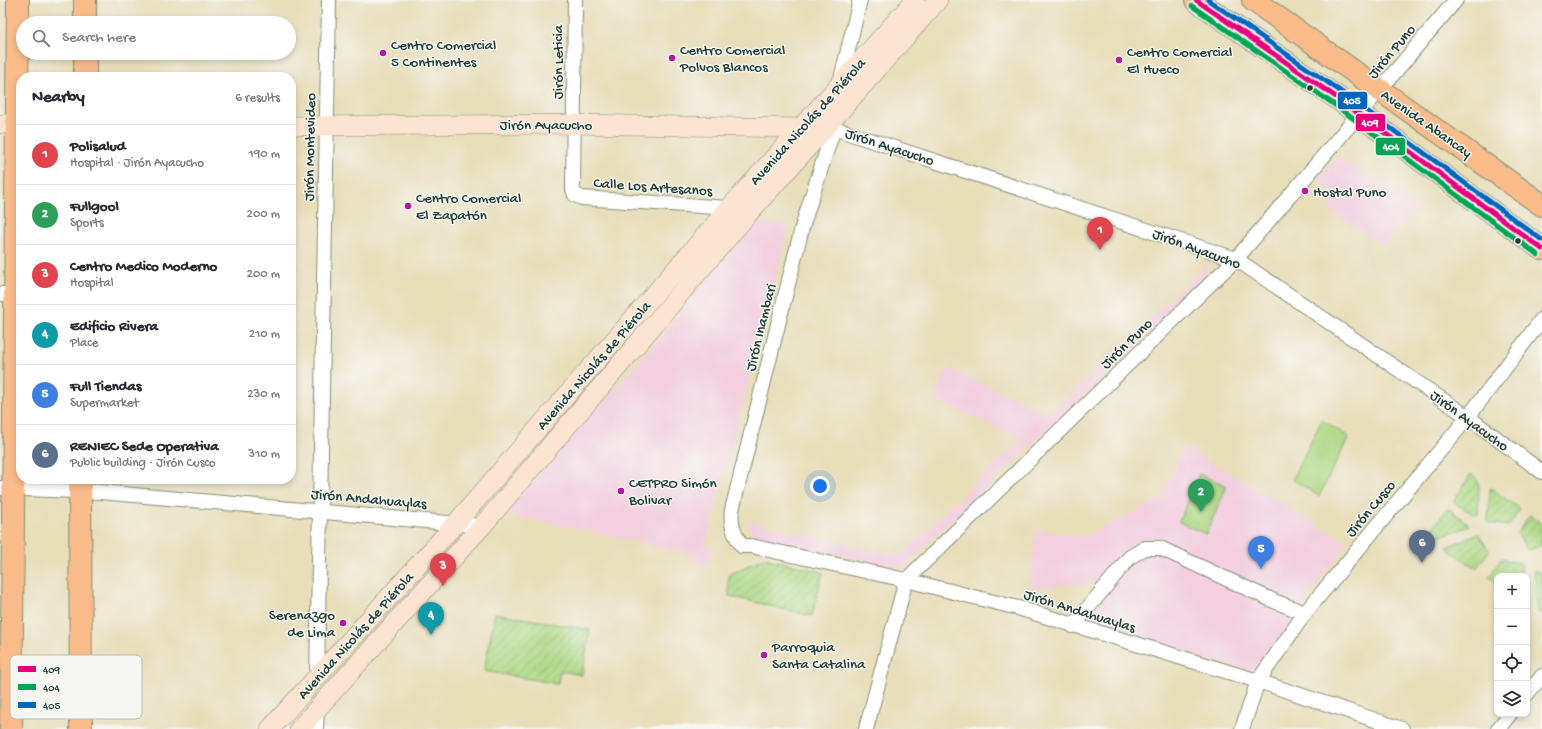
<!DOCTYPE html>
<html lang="en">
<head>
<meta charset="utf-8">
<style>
  body { margin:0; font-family:"Gochi Hand",sans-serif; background:#f2f2f3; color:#2b2b33 }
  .controls { position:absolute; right:12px; bottom:12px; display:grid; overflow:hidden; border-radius:8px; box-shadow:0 2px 6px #0003 }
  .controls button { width:36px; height:36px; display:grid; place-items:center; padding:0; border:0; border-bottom:1px solid #e1e1e2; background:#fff; color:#2b2b33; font:20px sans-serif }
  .you { position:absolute; left:820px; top:486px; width:14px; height:14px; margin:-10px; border:3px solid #fff; border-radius:50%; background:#1a73e8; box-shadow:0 0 0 6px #1a73e833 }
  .badge { display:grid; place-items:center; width:26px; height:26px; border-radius:50%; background:#1a73e8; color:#fff; font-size:13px; font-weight:700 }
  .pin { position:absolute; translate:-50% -33px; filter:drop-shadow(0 1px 2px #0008) }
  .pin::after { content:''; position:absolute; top:21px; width:14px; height:12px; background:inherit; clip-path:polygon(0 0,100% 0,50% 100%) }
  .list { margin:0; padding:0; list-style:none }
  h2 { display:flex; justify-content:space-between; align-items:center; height:52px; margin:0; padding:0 16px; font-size:17px }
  h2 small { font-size:13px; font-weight:400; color:#7c7c81 }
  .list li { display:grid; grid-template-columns:26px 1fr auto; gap:12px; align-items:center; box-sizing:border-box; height:60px; padding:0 16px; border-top:1px solid #e1e1e2 }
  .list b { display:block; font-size:15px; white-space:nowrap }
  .list p { margin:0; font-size:13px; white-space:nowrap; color:#7c7c81 }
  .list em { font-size:13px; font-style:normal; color:#7c7c81 }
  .icon { flex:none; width:22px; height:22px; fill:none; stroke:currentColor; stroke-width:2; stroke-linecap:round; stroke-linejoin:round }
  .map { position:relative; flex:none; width:1542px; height:729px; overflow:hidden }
  .search { position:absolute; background:#fff; box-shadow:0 2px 6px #0003; left:16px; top:16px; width:280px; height:44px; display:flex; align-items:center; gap:10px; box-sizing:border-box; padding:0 14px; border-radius:22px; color:#7c7c81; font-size:15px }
  .panel { position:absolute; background:#fff; box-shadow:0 2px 6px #0003; left:16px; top:72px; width:280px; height:412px; border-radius:16px }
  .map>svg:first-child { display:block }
  .built { fill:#f3cfdf }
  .grass { fill:#add884; stroke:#668a5c }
  .garden { fill:url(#garden-furrows); stroke:#668a5c }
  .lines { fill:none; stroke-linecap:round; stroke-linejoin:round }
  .street-casing { stroke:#848e77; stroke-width:16 }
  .secondary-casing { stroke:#848e77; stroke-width:20 }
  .primary-casing { stroke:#848e77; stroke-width:24 }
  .street { stroke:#fff; stroke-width:14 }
  .secondary { stroke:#fde4d0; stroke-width:19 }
  .primary { stroke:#f9bc8a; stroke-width:22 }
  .bus-1-casing { stroke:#f6f6f2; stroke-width:8 }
  .bus-2-casing { stroke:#f6f6f2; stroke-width:8 }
  .bus-3-casing { stroke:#f6f6f2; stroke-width:8 }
  .bus-1 { stroke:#e5007d; stroke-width:5 }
  .bus-2 { stroke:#00a651; stroke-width:5 }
  .bus-3 { stroke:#0065bd; stroke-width:5 }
  .poi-dot { fill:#b5179e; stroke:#f6f6f2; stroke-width:1.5 }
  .bus-dot { fill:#1f3d34; stroke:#f6f6f2; stroke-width:1.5 }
  .labels { text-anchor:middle; stroke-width:3; stroke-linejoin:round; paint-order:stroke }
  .poi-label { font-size:15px; fill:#1f3d34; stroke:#f6f6f2; text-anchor:start }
  .street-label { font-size:15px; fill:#1f3d34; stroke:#f6f6f2 }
  .key { fill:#f6f6f2; stroke:#b6beb9; stroke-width:1 }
  .key-label { font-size:11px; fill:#1f3d34 }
  .line-badge { stroke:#f6f6f2; stroke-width:1.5 }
  .badge-label { font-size:11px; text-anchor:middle; font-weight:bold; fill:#fff }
</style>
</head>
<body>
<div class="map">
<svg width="1542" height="729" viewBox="0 0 1542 729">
  <defs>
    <pattern id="garden-furrows" width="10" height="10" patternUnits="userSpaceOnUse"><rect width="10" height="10" fill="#add884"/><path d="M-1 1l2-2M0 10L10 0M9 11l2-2" fill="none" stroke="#94ba73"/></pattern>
  </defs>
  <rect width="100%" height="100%" fill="#f6f6f2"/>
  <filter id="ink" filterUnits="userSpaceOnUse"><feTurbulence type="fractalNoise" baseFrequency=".025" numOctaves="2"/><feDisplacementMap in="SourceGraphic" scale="8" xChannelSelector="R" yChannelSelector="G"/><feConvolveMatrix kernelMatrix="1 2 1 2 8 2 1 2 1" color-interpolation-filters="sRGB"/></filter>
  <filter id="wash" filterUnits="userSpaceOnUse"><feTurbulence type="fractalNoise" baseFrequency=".012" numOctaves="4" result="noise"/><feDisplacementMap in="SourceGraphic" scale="16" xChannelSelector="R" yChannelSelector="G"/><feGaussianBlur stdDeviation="0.9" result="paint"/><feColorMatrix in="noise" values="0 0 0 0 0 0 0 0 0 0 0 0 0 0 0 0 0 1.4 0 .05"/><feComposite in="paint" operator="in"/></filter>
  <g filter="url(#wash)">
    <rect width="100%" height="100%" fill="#e8deba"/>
    <path class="built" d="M 1338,157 L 1416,207 L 1384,246 L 1328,209 L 1337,196 L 1317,179 Z
      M 756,221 L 789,226 L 705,546 L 712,546 L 712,554 L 709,561 L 704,564 L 694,563 L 692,554 L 505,513 L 581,425 L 630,372 Z
      M 1207,264 L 1210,275 L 902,568 L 753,536 L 745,521 L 900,556 L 1022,439 L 934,399 L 948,368 L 1049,414 Z
      M 1183,446 L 1347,542 L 1255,673 L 1072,621 L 1101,582 L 1030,588 L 1035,530 L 1084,537 L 1161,499 Z"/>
    <path class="grass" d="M 1322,420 L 1349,437 L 1319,496 L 1292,479 Z
      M 1199,474 L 1227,486 L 1206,534 L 1179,522 Z"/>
    <path class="garden" d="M 1471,474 L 1477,478 L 1479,487 L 1478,514 L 1476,515 L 1454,503 L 1454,501 Z
      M 1490,488 L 1492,489 L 1520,509 L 1509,526 L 1489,523 L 1488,521 Z
      M 1449,509 L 1469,524 L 1469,525 L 1468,527 L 1434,538 L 1430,535 L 1430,532 L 1446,510 Z
      M 1530,515 L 1542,524 L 1542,545 L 1530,550 L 1527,549 L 1517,533 Z
      M 1476,534 L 1479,534 L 1489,551 L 1476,569 L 1448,549 L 1447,547 Z
      M 764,558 L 823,572 L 812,616 L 729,596 L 728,575 Z
      M 1501,559 L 1520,563 L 1522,565 L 1521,576 L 1497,576 L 1497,583 L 1489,577 Z
      M 1534,570 L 1542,574 L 1542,614 L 1537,610 Z
      M 495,613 L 590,630 L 582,675 L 560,671 L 558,684 L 484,671 Z"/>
  </g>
  <g filter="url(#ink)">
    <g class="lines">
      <defs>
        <path id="street" d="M 575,0 L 573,189 L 575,195 L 582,198 L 729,208
          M 840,83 L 860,0
          M 836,117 L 834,128 L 803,224 L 732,510 C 730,525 734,534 742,546 L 751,546 L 906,580 L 1018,608 L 1258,681 L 1402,729
          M 827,126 L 1236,259 L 1468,417 L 1542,472
          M 0,294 L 15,294
          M 0,488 L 100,492 L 482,526
          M 1073,626 L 1130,557 L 1145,548 L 1160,548 L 1274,601 L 1305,613
          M 317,678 L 329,0
          M 1527,694 L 1542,676
          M 316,729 L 317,709
          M 866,729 L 906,580 L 1236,259 L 1456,0
          M 1242,729 L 1258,681 L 1305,613 L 1468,417 L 1542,319
          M 1498,729 L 1510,714"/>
        <path id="secondary" d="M 0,124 L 21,124
          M 291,126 L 574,124 L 802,128
          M 270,729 L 456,523 L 716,223 L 915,0
          M 299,729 L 482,526 L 748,214 L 827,126 L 938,0"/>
        <path id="primary" d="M 1196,0 L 1336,97 L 1542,249
          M 1253,0 L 1542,205
          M 85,23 L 85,0
          M 85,77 L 85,53
          M 80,479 L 81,729
          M 11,729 L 18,0"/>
      </defs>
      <use href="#street" class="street-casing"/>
      <use href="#secondary" class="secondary-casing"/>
      <use href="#primary" class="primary-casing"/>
      <use href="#street" class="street"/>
      <use href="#secondary" class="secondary"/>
      <use href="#primary" class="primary"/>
      <defs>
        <path id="bus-1" d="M 1196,0 L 1336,97 L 1542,249"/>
        <path id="bus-2" d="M 1192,6 L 1332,103 L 1538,255"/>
        <path id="bus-3" d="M 1208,0 L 1340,91 L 1542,240"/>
      </defs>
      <use href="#bus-1" class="bus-1-casing"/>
      <use href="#bus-2" class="bus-2-casing"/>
      <use href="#bus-3" class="bus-3-casing"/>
      <use href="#bus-1" class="bus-1"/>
      <use href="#bus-2" class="bus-2"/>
      <use href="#bus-3" class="bus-3"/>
    </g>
  </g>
  <g class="poi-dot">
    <circle cx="383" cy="53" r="4"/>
    <circle cx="672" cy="58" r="4"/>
    <circle cx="1119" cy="60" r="4"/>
    <circle cx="1305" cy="191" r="4"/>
    <circle cx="408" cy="206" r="4"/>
    <circle cx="621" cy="491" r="4"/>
    <circle cx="343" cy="623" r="4"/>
    <circle cx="764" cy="655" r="4"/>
  </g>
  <g class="bus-dot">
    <circle cx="1310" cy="88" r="3.5"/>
    <circle cx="1518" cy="241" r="3.5"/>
  </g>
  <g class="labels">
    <g class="poi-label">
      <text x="391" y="49">Centro Comercial<tspan x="391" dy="17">5 Continentes</tspan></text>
      <text x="680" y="54">Centro Comercial<tspan x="680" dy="17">Polvos Blancos</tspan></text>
      <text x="1127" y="56">Centro Comercial<tspan x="1127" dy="17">El Hueco</tspan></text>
      <text x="1313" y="196">Hostal Puno</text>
      <text x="416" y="202">Centro Comercial<tspan x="416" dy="17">El Zapatón</tspan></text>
      <text x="629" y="487">CETPRO Simón<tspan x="629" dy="17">Bolivar</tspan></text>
      <text x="335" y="619" text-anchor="end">Serenazgo<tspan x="335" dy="17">de Lima</tspan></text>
      <text x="772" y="651">Parroquia<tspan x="772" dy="17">Santa Catalina</tspan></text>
    </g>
    <g class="street-label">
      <text transform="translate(1391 51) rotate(-50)" y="5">Jirón Puno</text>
      <text transform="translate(557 62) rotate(-90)" y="5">Jirón Leticia</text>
      <text transform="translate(807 121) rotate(-48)" y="5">Avenida Nicolás de Piérola</text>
      <text transform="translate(1427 123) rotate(35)" y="5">Avenida Abancay</text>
      <text x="546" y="129">Jirón Ayacucho</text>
      <text transform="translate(890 146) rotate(18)" y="5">Jirón Ayacucho</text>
      <text transform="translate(309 147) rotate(-89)" y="5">Jirón Montevideo</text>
      <text transform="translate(653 186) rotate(4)" y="5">Calle Los Artesanos</text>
      <text transform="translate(1197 248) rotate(20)" y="5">Jirón Ayacucho</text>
      <text transform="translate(760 327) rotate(-76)" y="5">Jirón Inambari</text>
      <text transform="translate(1126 343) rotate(-44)" y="5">Jirón Puno</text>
      <text transform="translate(593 365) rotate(-49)" y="5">Avenida Nicolás de Piérola</text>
      <text transform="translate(1470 420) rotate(36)" y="5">Jirón Ayacucho</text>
      <text transform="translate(369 498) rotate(5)" y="5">Jirón Andahuaylas</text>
      <text transform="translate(1370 508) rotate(-50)" y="5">Jirón Cusco</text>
      <text transform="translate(1080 610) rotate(17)" y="5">Jirón Andahuaylas</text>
      <text transform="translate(355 635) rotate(-48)" y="5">Avenida Nicolás de Piérola</text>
    </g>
  </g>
  <rect x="10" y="655" width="132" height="64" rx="6" class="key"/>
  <rect x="18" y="666" width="18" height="6" fill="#e5007d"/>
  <rect x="18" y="684" width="18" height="6" fill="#00a651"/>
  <rect x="18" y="702" width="18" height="6" fill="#0065bd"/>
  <g class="key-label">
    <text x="43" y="673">409</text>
    <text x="43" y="691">404</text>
    <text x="43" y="709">405</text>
  </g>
  <g class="line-badge">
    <rect x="1337" y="91" width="31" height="19" rx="4" fill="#0065bd"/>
    <rect x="1355" y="113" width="31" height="19" rx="4" fill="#e5007d"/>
    <rect x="1375" y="137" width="31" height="19" rx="4" fill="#00a651"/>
  </g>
  <g class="badge-label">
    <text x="1352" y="104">405</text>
    <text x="1370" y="126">409</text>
    <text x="1391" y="150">404</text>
  </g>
</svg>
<div class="controls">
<button>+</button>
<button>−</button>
<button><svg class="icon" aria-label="locate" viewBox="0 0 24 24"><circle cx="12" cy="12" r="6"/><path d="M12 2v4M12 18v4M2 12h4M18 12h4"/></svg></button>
<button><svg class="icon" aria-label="layers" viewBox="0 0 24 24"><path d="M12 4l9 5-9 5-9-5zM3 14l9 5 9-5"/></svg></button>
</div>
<div class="you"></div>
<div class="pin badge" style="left:1100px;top:250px;background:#e0444e">1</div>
<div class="pin badge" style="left:1201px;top:512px;background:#2e9e5b">2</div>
<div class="pin badge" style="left:443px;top:586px;background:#e0444e">3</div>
<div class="pin badge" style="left:431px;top:635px;background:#0f9aa8">4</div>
<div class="pin badge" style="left:1261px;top:569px;background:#3f7fe0">5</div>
<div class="pin badge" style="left:1422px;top:563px;background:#5c6f8a">6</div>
<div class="search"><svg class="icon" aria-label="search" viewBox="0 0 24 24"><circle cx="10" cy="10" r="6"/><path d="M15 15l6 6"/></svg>Search here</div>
<section class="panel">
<h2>Nearby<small>6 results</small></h2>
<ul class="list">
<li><span class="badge" style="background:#e0444e">1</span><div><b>Polisalud</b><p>Hospital · Jirón Ayacucho</p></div><em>190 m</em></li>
<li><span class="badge" style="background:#2e9e5b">2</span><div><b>Fullgool</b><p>Sports</p></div><em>200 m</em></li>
<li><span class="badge" style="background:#e0444e">3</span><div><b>Centro Medico Moderno</b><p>Hospital</p></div><em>200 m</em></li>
<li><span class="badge" style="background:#0f9aa8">4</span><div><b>Edificio Rivera</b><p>Place</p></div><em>210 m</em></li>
<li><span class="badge" style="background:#3f7fe0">5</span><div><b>Full Tiendas</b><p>Supermarket</p></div><em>230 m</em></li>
<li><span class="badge" style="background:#5c6f8a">6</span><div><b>RENIEC Sede Operativa</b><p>Public building · Jirón Cusco</p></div><em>310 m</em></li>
</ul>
</section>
</div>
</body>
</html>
